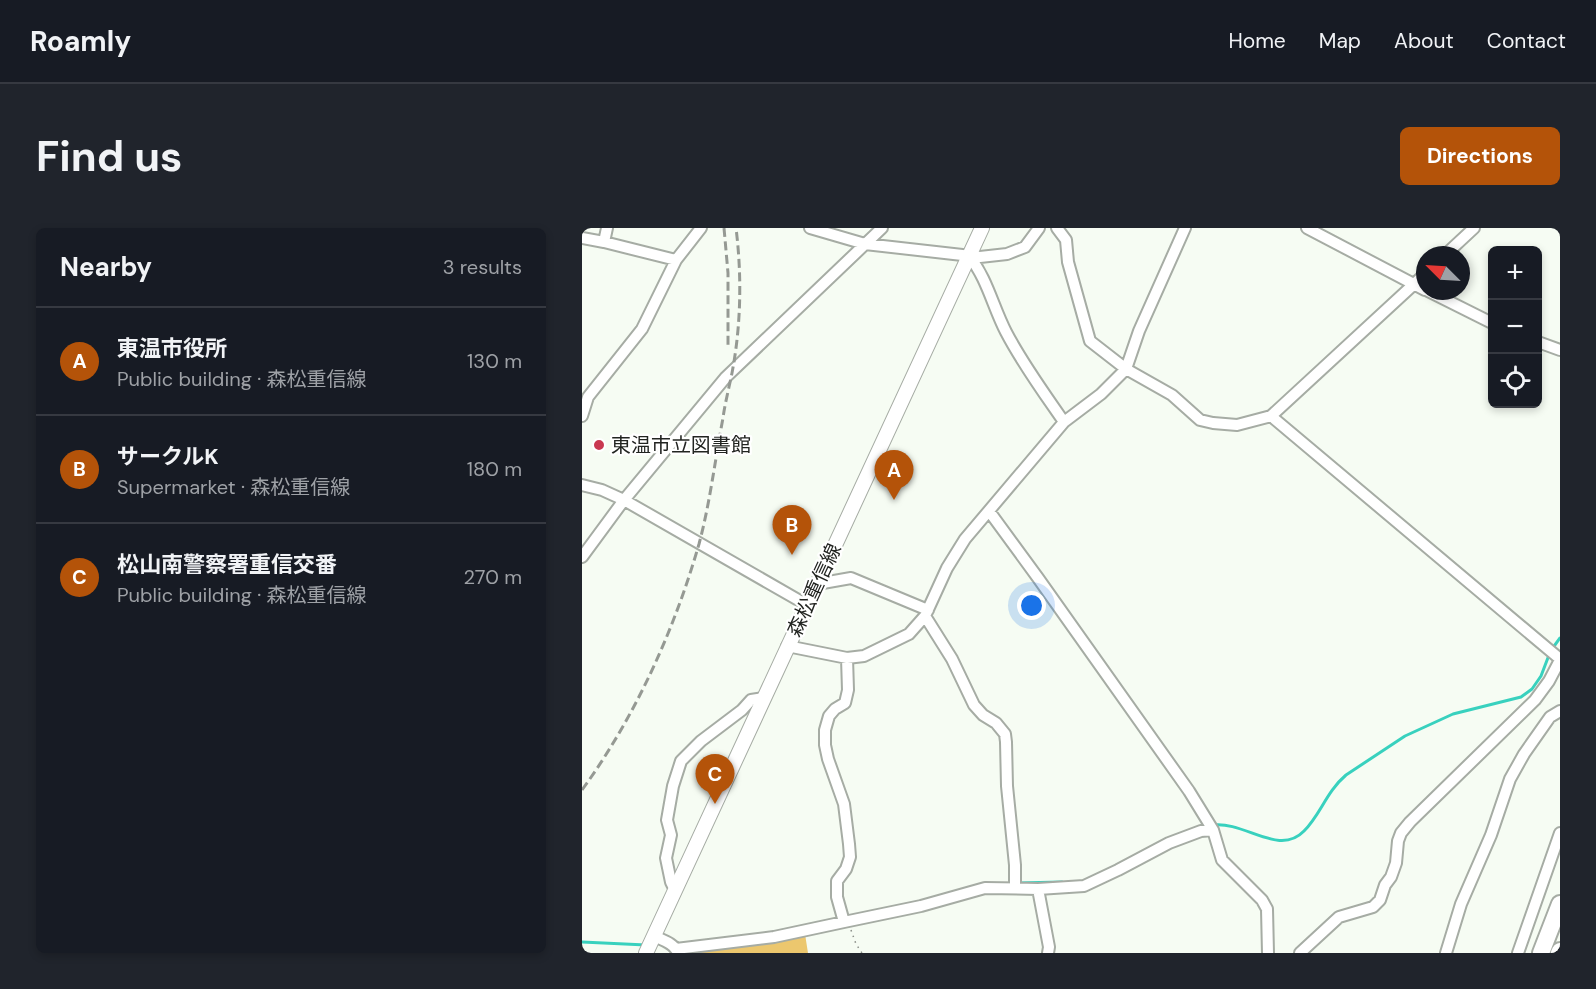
<!DOCTYPE html>
<html lang="en">
<head>
<meta charset="utf-8">
<style>
  body { margin:0; font-family:"DM Sans","Noto Sans JP",sans-serif; background:#20242c; color:#f1f3f6 }
  .controls { position:absolute; right:18px; top:18px; display:grid; overflow:hidden; border-radius:9px; box-shadow:0 3px 9px #0003 }
  .controls button { width:54px; height:54px; display:grid; place-items:center; padding:0; border:0; border-bottom:2px solid #363941; background:#171b24; color:#f1f3f6; font:30px sans-serif }
  .compass { position:absolute; left:834px; top:18px; width:54px; height:54px; border-radius:50%; background:#171b24; box-shadow:0 3px 9px #0003; rotate:294deg }
  .you { position:absolute; left:450px; top:378px; width:21px; height:21px; margin:-15px; border:4px solid #fff; border-radius:50%; background:#1a73e8; box-shadow:0 0 0 9px #1a73e833 }
  .badge { display:grid; place-items:center; width:39px; height:39px; border-radius:50%; background:#b45309; color:#fff; font-size:20px; font-weight:700 }
  .pin { position:absolute; translate:-50% -50px; filter:drop-shadow(0 2px 3px #0008) }
  .pin::after { content:''; position:absolute; top:32px; width:21px; height:18px; background:inherit; clip-path:polygon(0 0,100% 0,50% 100%) }
  .list { margin:0; padding:0; list-style:none }
  h2 { display:flex; justify-content:space-between; align-items:center; height:78px; margin:0; padding:0 24px; font-size:26px }
  h2 small { font-size:20px; font-weight:400; color:#9ea1a6 }
  .list li { display:grid; grid-template-columns:39px 1fr auto; gap:18px; align-items:center; box-sizing:border-box; height:108px; padding:0 24px; border-top:2px solid #363941 }
  .list b { display:block; font-size:22px; white-space:nowrap }
  .list p { margin:0; font-size:20px; white-space:nowrap; color:#9ea1a6 }
  .list em { font-size:20px; font-style:normal; color:#9ea1a6 }
  .icon { flex:none; width:33px; height:33px; fill:none; stroke:currentColor; stroke-width:2; stroke-linecap:round; stroke-linejoin:round }
  .map { position:relative; flex:none; width:978px; height:725px; overflow:hidden; border-radius:9px }
  header { display:flex; align-items:center; gap:36px; box-sizing:border-box; height:84px; padding:0 30px; background:#171b24; border-bottom:2px solid #363941 }
  header strong { font-size:28px }
  nav { display:flex; gap:33px; margin-inline-start:auto; font-size:21px }
  .intro { display:flex; align-items:center; justify-content:space-between; box-sizing:border-box; height:144px; padding:0 36px }
  h1 { margin:0; font-size:42px }
  .button { padding:15px 27px; border-radius:9px; background:#b45309; color:#fff; font-size:21px; font-weight:700 }
  main { display:flex; gap:36px; padding:0 36px }
  aside { flex:1; background:#171b24; border-radius:9px; box-shadow:0 3px 9px #0003 }
  .map>svg:first-child { display:block }
  .green { fill:#ecc76e }
  .lines { fill:none; stroke-linecap:round; stroke-linejoin:round }
  .stream { stroke:#38d1be; stroke-width:3 }
  .minor-casing { stroke:#a6aca4; stroke-width:14 }
  .major-casing { stroke:#a6aca4; stroke-width:16 }
  .highway-casing { stroke:#a6aca4; stroke-width:20 }
  .path { stroke:#898d87; stroke-width:1.5; stroke-dasharray:1.5 4.5; stroke-linecap:butt }
  .minor { stroke:#fff; stroke-width:10 }
  .major { stroke:#fff; stroke-width:14 }
  .highway { stroke:#fff; stroke-width:16 }
  .rail { stroke:#959993; stroke-width:3; stroke-dasharray:9 4.5; stroke-linecap:butt }
  .poi-dot { fill:#c93850; stroke:#fff; stroke-width:2 }
  .labels { text-anchor:middle; stroke-width:4.5; stroke-linejoin:round; paint-order:stroke }
  .poi-label { font-size:20px; fill:#222421; stroke:#fff; text-anchor:start }
  .street-label { font-size:20px; fill:#222421; stroke:#fff }
</style>
</head>
<body>
<header>
<strong>Roamly</strong>
<nav><a>Home</a><a>Map</a><a>About</a><a>Contact</a></nav>
</header>
<div class="intro"><h1>Find us</h1><a class="button">Directions</a></div>
<main>
<aside>
<h2>Nearby<small>3 results</small></h2>
<ul class="list">
<li><span class="badge">A</span><div><b>東温市役所</b><p>Public building · 森松重信線</p></div><em>130 m</em></li>
<li><span class="badge">B</span><div><b>サークルK</b><p>Supermarket · 森松重信線</p></div><em>180 m</em></li>
<li><span class="badge">C</span><div><b>松山南警察署重信交番</b><p>Public building · 森松重信線</p></div><em>270 m</em></li>
</ul>
</aside>
<div class="map">
<svg width="978" height="725" viewBox="0 0 978 725">
  <rect width="100%" height="100%" fill="#f6fcf3"/>
  <path class="green" d="M 223,706 L 226,725 L 103,725 Z"/>
  <g class="lines">
    <path class="stream" d="M 970,421 L 978,410
      M 631,597 C 663,593 697,629 722,603 C 739,586 744,564 764,547 L 823,508 L 871,486 L 939,469 L 950,461 L 959,448 L 967,427
      M 436,655 L 480,654
      M 0,714 L 64,717"/>
    <defs>
      <path id="minor" d="M 228,0 L 283,16 L 398,29 L 425,26 L 443,19 L 457,0
        M 475,0 L 484,12 L 486,34 L 508,113 L 544,141 L 590,167 L 618,192 L 631,195 L 655,197 L 689,188 L 843,46
        M 725,0 L 843,62
        M 0,10 L 22,14 L 94,32
        M 22,14 L 25,0
        M 863,27 L 892,0
        M 387,28 C 405,50 411,79 424,104 C 440,135 462,165 482,194
        M 846,63 L 910,95
        M 956,114 L 978,122
        M 0,188 L 6,169 L 60,101 L 94,32 L 119,0
        M 689,188 L 978,431
        M 0,257 L 20,262 L 42,272 L 225,377
        M 407,283 L 456,350 L 607,563 L 631,602 L 640,632 L 680,672 L 685,681 L 686,725
        M 0,329 L 42,272 L 144,149 L 300,0
        M 235,356 L 269,350 L 346,382
        M 343,388 L 370,431 L 392,477 L 401,487 L 414,495 L 423,506 L 424,514 L 425,558 L 433,637 L 433,660
        M 205,418 L 265,430 L 282,428 L 327,406 L 343,388 L 365,340 L 383,311 L 482,194 L 519,166 L 544,141 L 557,103 L 603,0
        M 265,430 L 266,462 L 263,475 L 253,481 L 247,488 L 243,502 L 243,517 L 246,531 L 262,576 L 267,616 L 268,629 L 264,641 L 255,653 L 255,669 L 262,694 L 339,678 L 403,660 L 456,661 L 502,658 L 536,642 L 587,615 L 619,603 L 631,602
        M 456,661 L 467,719 L 466,725
        M 93,662 L 89,654 L 84,630 L 89,607 L 85,592 L 91,558 L 99,533 L 119,513 L 160,482 L 169,472 L 182,470
        M 72,708 C 80,712 92,715 96,725
        M 94,721 L 192,709 L 262,694
        M 718,725 L 757,689 L 791,679 L 798,672 L 803,657 L 809,649 L 814,635 L 816,613 L 819,605 L 828,594 L 953,472 L 967,453 L 978,432
        M 864,725 L 879,676 L 909,607 L 928,551 L 942,526 L 968,489 L 978,483
        M 936,725 L 978,605"/>
      <path id="major" d="M 64,725 L 400,0"/>
      <path id="highway" d="M 959,725 L 978,676
        M 977,725 L 978,723"/>
    </defs>
    <use href="#minor" class="minor-casing"/>
    <use href="#major" class="major-casing"/>
    <use href="#highway" class="highway-casing"/>
    <path class="path" d="M 269,702 L 274,716 L 280,725"/>
    <use href="#minor" class="minor"/>
    <use href="#major" class="major"/>
    <use href="#highway" class="highway"/>
    <path class="rail" d="M 142,0 L 146,45 L 146,119
      M 0,562 C 53,489 92,403 117,316 C 128,275 133,232 141,190 C 143,175 147,160 150,145 C 159,98 160,48 154,0"/>
  </g>
  <circle class="poi-dot" cx="17" cy="217" r="6"/>
  <g class="labels">
    <g class="poi-label">
      <text x="29" y="224">東温市立図書館</text>
    </g>
    <g class="street-label">
      <text transform="translate(232 362) rotate(-65)" y="7">森松重信線</text>
    </g>
  </g>
</svg>
<div class="controls">
<button>+</button>
<button>−</button>
<button><svg class="icon" aria-label="locate" viewBox="0 0 24 24"><circle cx="12" cy="12" r="6"/><path d="M12 2v4M12 18v4M2 12h4M18 12h4"/></svg></button>
</div>
<svg class="compass" viewBox="-18 -18 36 36"><path d="M0-13l5 13h-10z" fill="#e53935"/><path d="M0 13l5-13h-10z" fill="#9ea1a6"/></svg>
<div class="you"></div>
<div class="pin badge" style="left:312px;top:272px">A</div>
<div class="pin badge" style="left:210px;top:327px">B</div>
<div class="pin badge" style="left:133px;top:576px">C</div>
</div>
</main>
</body>
</html>
